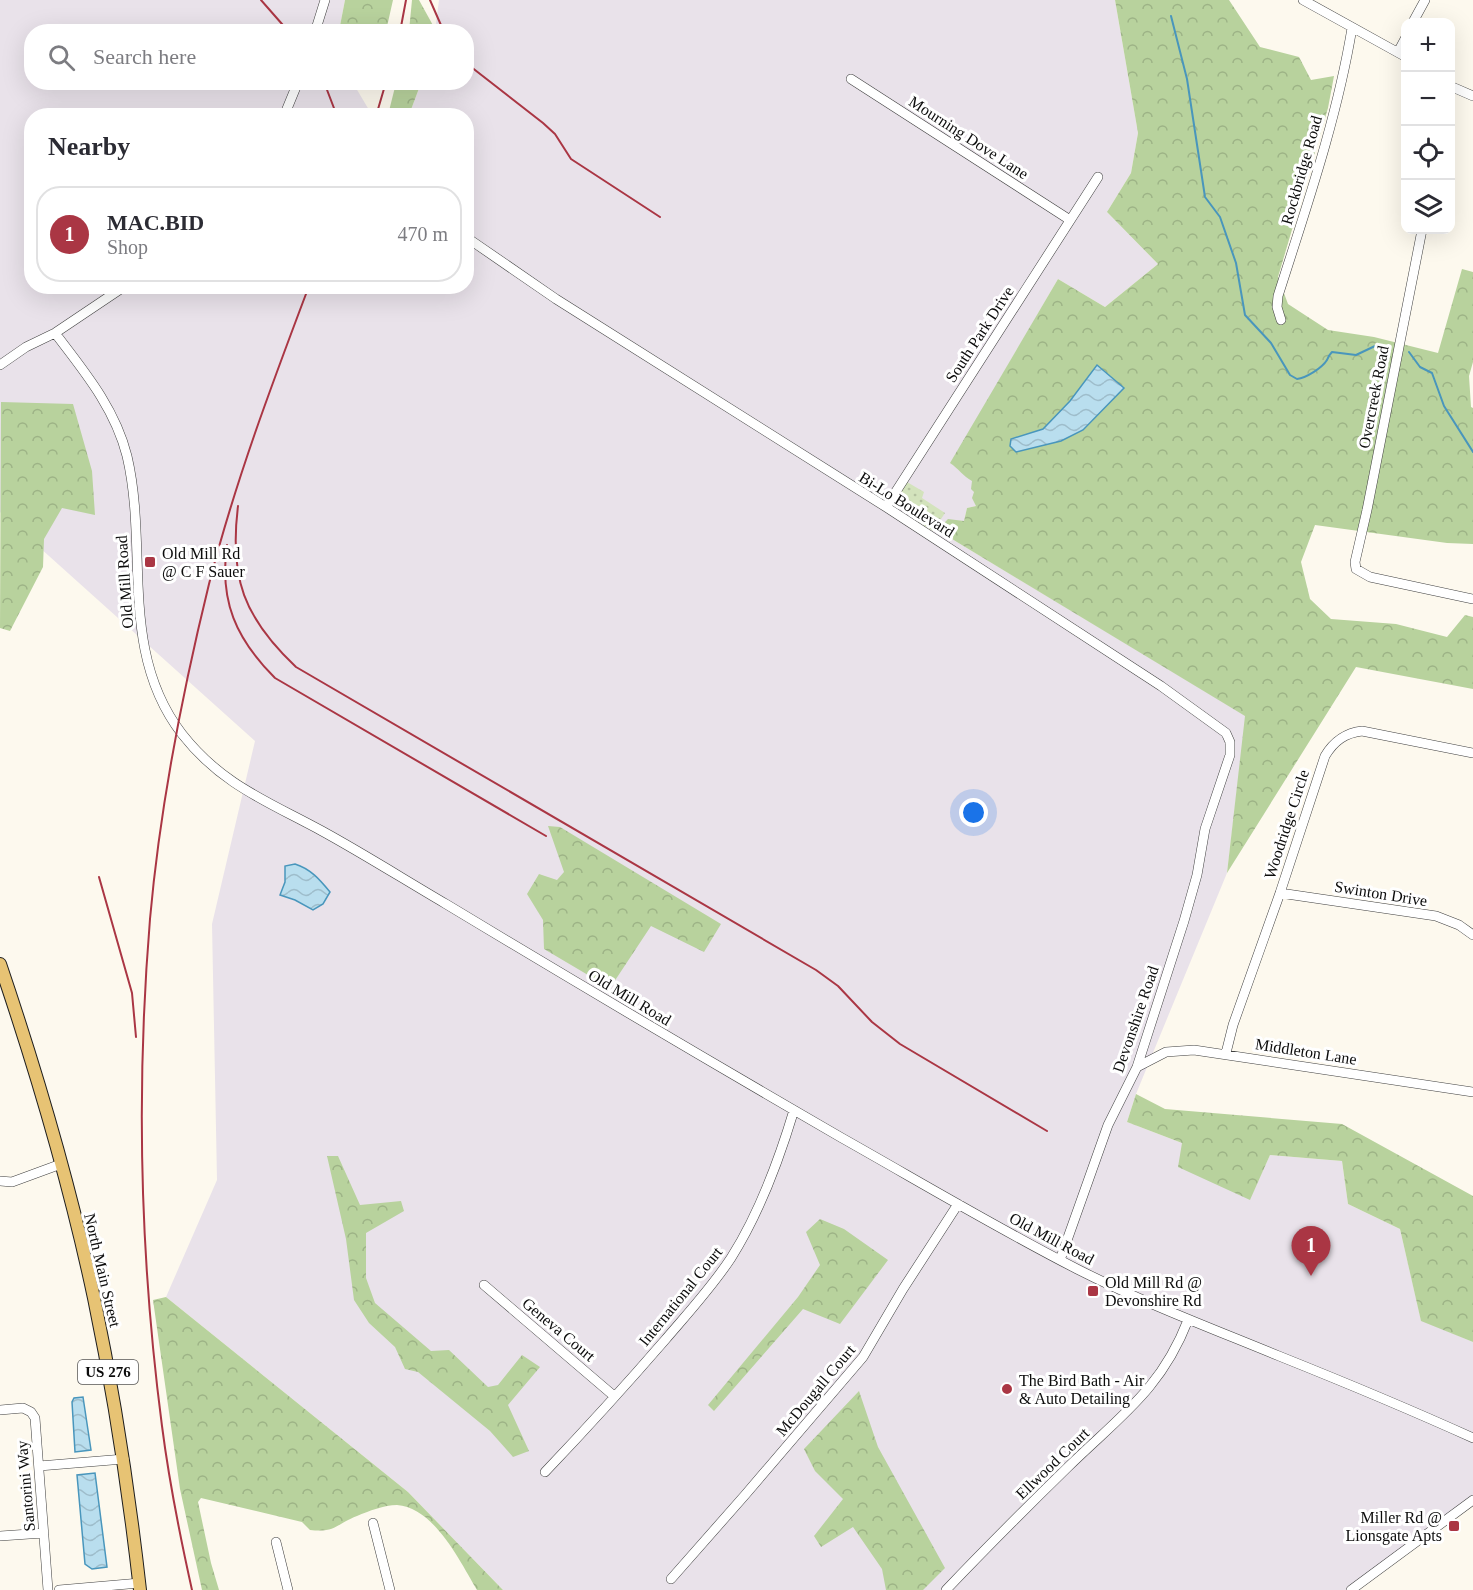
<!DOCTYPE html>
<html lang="en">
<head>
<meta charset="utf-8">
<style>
  body { margin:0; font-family:"Times New Roman",serif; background:#f7f7f7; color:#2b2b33 }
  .controls { position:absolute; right:18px; top:18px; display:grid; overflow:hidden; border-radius:12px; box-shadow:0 6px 24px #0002 }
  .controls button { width:54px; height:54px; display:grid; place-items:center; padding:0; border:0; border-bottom:2px solid #e1e1e2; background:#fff; color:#2b2b33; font:30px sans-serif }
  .you { position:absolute; left:974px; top:813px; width:21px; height:21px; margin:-15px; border:4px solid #fff; border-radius:50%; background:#1a73e8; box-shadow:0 0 0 9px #1a73e833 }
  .badge { display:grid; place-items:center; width:39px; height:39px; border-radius:50%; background:#aa3644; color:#fff; font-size:20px; font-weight:700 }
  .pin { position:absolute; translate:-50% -50px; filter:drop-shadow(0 2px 3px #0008) }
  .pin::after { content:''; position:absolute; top:32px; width:21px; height:18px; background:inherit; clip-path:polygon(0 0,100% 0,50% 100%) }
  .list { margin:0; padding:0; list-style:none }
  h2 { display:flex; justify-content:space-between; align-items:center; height:78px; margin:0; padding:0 24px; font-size:26px }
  h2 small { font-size:20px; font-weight:400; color:#7c7c81 }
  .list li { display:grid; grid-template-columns:39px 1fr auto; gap:18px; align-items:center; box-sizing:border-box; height:96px; margin:0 12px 12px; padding:0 12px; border:2px solid #e1e1e2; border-radius:24px }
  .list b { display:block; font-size:22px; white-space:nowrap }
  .list p { margin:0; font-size:20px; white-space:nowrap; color:#7c7c81 }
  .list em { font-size:20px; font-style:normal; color:#7c7c81 }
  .icon { flex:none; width:33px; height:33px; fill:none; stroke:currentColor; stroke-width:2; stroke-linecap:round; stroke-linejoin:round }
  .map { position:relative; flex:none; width:1473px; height:1590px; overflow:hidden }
  .search { position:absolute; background:#fff; box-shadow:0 6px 24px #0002; left:24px; top:24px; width:450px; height:66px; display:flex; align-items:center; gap:15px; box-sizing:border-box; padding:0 21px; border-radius:24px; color:#7c7c81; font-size:22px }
  .panel { position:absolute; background:#fff; box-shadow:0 6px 24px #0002; left:24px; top:108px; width:450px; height:186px; border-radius:24px }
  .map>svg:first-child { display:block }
  .industrial { fill:#e9e2ea }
  .grass { fill:url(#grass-dots) }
  .forest { fill:url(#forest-crowns) }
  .water { fill:url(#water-waves); stroke:#4996bc; stroke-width:1.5 }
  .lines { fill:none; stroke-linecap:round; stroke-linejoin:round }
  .stream { stroke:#4996bc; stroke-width:2 }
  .minor-casing { stroke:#3f3f3f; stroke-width:10 }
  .major-casing { stroke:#1d1d1d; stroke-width:14 }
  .minor { stroke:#fff; stroke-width:9 }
  .major { stroke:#e7c374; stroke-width:12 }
  .rail { stroke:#aa3644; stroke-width:2 }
  .poi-dot { fill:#aa3644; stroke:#fff; stroke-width:2 }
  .labels { text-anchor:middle; stroke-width:6; stroke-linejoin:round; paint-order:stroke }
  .shield { fill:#fff; stroke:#555; stroke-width:1.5 }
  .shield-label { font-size:15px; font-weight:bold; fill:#0c0c0c }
  .street-label { font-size:16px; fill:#0c0c0c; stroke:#fff }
  .poi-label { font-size:16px; fill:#0c0c0c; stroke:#fff; text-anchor:start }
</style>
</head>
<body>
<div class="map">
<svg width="1473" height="1590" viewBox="0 0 1473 1590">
  <defs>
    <pattern id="grass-dots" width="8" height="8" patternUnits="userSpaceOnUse" patternTransform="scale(1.5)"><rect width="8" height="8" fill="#d3e3bc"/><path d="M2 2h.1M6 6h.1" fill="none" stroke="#b4c2a0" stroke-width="1.8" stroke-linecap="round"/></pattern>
    <pattern id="forest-crowns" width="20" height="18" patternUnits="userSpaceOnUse" patternTransform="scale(1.5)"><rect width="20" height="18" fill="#b8d29d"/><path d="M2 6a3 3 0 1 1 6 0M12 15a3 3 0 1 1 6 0" fill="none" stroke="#9db386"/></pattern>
    <pattern id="water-waves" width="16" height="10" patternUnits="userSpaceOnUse" patternTransform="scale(1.5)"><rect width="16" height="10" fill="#b9deee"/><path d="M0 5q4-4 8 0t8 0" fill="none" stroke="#9ebdcb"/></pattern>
  </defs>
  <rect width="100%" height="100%" fill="#fdf9ee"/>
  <path class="industrial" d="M 0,0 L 345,0 L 339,31 L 32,32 L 32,82 L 353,83 L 372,115 L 32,116 L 32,286 L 466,286 L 466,116 L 409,115 L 421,83 L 466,82 L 466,32 L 435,31 L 439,0 L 1115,0 L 1138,133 L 1131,173 L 1107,212 L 1158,264 L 1105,307 L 1058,279 L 951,463 L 972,480 L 976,506 L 967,508 L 964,521 L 944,533 L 947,536 L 1246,716 L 1227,873 L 1136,1094 L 1127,1122 L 1182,1143 L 1250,1199 L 1270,1155 L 1342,1161 L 1348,1204 L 1400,1229 L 1421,1320 L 1473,1342 L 1473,1504 L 1358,1590 L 503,1590 L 408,1492 L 166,1297 L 217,1180 L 212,924 L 255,741 L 0,512 Z"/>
  <path class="grass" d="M 907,482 L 924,492 L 922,498 L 945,513 L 933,531 C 917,521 886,505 907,482 Z"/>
  <path class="forest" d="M 345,0 L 393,0 L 386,31 L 339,31 Z
    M 412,0 L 419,0 L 435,29 L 435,31 L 409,31 Z
    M 1115,0 L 1229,0 L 1260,47 L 1299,57 L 1311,80 L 1334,76 L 1328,108 L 1278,277 L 1288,304 L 1328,330 L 1374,337 L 1438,353 L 1462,269 L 1473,272 L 1473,362 L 1469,376 L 1471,407 L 1473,408 L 1473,544 L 1447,543 L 1315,525 L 1301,562 L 1310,599 L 1331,619 L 1396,624 L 1447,637 L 1465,615 L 1473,617 L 1473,689 L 1356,667 L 1227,873 L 1245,716 L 947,536 L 944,533 L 945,522 L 948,519 L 964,521 L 967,508 L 976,506 L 972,498 L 974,492 L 971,489 L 972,481 C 963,476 959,469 950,463 L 1058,279 L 1105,307 L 1158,264 L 1107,212 L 1131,173 L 1138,133 Z
    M 396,83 L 421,83 L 409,115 L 388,115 Z
    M 1,402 L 73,404 L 92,471 L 95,515 L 62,508 L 44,539 L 43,567 L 10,631 L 0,628 Z
    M 548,826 L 560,827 L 721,924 L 704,952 L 651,926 L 610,988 L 544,949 L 543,920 L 527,894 L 539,874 L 557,880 L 564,872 Z
    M 1136,1094 L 1165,1109 L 1342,1124 L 1473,1196 L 1473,1342 L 1421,1321 L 1400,1229 L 1348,1204 L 1342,1161 L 1270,1155 L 1250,1200 L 1178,1167 L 1182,1143 L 1127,1122 Z
    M 327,1156 L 338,1156 L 360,1205 L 401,1201 L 404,1211 L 366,1233 L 366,1278 L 375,1303 L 431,1351 L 449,1350 L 488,1387 L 498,1385 L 522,1355 L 540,1367 L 508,1405 L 529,1451 L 513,1457 L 490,1431 L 418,1372 L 405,1369 L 395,1347 L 369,1323 L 354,1300 L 346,1239 Z
    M 820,1219 L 844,1229 L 888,1260 L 840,1324 L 803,1309 L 714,1411 L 708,1405 L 798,1297 L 820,1265 L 806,1232 Z
    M 166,1297 L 408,1492 L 503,1590 L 477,1590 C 461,1563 434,1507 397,1505 C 384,1505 369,1511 357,1516 C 336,1524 336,1533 310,1530 L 302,1522 L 201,1498 L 198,1502 L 211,1563 L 219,1590 L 202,1590 L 180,1489 L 153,1300 Z
    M 859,1391 L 878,1447 L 945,1568 L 923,1590 L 886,1590 L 882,1569 L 853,1527 L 821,1547 L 814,1536 L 843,1499 L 815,1471 L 804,1449 Z"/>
  <path class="water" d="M 1097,365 L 1124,388 L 1083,430 L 1061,441 L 1016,452 L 1010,446 L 1011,439 L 1043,429 L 1070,401 Z
    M 295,864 C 311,869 320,880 330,892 L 323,904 L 313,910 L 295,900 L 280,895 L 285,882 L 285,866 Z
    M 83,1397 L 91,1450 L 75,1452 L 72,1402 L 74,1398 Z
    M 95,1473 L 107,1567 L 92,1569 L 85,1564 L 77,1475 Z"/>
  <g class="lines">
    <path class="stream" d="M 1171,16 L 1187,79 L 1205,197 L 1220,217 L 1236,263 L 1245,315 L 1271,343 L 1290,375 L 1297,379 C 1306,378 1322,368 1327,360 C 1328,357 1330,354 1332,352 L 1356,355 L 1375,346 L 1389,347
      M 1409,352 L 1420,367 L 1432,373 L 1444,406 L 1473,452"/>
    <defs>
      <path id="minor" d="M 1303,0 L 1406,57
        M 1413,22 L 1425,0
        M 315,32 L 325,0
        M 1398,52 L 1406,37
        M 851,79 L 1070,220
        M 1450,86 L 1473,96
        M 284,116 L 298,82
        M 1422,230 L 1367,510 L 1355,562 L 1356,569 L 1370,577 L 1473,599
        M 466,237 L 556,299 L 886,507 L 1161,686 L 1226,733 L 1230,742 L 1230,755 L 1205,829 L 1197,875 L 1184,921 L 1137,1067 L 1108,1125 L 1060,1260
        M 1281,320 L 1277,307 L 1278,296 C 1306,208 1337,119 1352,28
        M 55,333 C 84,371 115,408 127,456 C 149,549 118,651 182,734 C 222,785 267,801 322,831 C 364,854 405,880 446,904 C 577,983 709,1061 842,1138 C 920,1182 997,1228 1077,1269 C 1142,1302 1211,1328 1279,1356 C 1344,1382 1409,1409 1473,1438
        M 0,365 L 26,347 L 55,333 L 125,286
        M 886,507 L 1098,177
        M 1280,893 L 1436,916 L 1459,925 L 1473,935
        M 1226,1053 L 1233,1025 L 1280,893 L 1325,756 C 1334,741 1345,733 1362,731 L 1473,753
        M 1137,1067 L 1166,1052 L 1194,1050 L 1473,1092
        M 0,1181 L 12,1182 L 61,1164
        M 484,1285 L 614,1396
        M 0,1410 L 23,1408 L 31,1412 L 35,1418 L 48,1590
        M 39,1466 L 124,1459
        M 545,1472 C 586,1429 626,1385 665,1340 C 688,1313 712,1287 731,1258 C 759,1214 779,1160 794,1110
        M 373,1523 L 390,1590
        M 0,1536 L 44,1533
        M 276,1542 L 288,1590
        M 671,1579 L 745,1495 L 863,1357 L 903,1289 L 958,1204
        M 59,1590 L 140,1583
        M 946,1590 C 986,1548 1027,1507 1068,1467 C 1119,1417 1161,1390 1188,1320
        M 1351,1590 L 1473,1500"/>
      <path id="major" d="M 0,964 C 37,1073 70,1185 94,1298 C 114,1394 129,1492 140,1590"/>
    </defs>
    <use href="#minor" class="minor-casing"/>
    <use href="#major" class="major-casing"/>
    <use href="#minor" class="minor"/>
    <use href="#major" class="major"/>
    <path class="rail" d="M 261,0 L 289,32
      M 430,0 L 444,32
      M 400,32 L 406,0
      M 466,63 L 543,123 L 555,134 L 571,159 L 660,217
      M 324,82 L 337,116
      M 376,116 L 386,82
      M 238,506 C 229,578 244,618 296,667 L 816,970 L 838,986 L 872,1022 L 900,1044 L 1047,1131
      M 227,545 C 219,601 236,639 275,678 L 546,836
      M 99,877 L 132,993 L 136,1037
      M 192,1590 C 180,1536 169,1481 162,1426 C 140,1258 136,1088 150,919 C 160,806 182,694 209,584 C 235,482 272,384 309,286"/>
  </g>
  <g class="poi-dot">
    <rect x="144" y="556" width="12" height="12" rx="3"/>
    <rect x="1087" y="1285" width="12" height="12" rx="3"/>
    <circle cx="1007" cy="1389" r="6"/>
    <rect x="1448" y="1520" width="12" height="12" rx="3"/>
  </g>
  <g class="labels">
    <rect class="shield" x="78" y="1360" width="60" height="24" rx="4.5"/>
    <g class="shield-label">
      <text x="108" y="1377">US 276</text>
    </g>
    <g class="street-label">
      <text transform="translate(969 137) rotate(33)" y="6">Mourning Dove Lane</text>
      <text transform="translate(1301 170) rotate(-74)" y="6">Rockbridge Road</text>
      <text transform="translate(979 334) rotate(-57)" y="6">South Park Drive</text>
      <text transform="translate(1373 397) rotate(-79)" y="6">Overcreek Road</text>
      <text transform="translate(907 504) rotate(32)" y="6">Bi-Lo Boulevard</text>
      <text transform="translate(124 582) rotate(-94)" y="6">Old Mill Road</text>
      <text transform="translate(1286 824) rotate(-72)" y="6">Woodridge Circle</text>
      <text transform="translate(1381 893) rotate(9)" y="6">Swinton Drive</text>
      <text transform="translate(630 997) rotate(31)" y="6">Old Mill Road</text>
      <text transform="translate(1135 1019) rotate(-71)" y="6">Devonshire Road</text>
      <text transform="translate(1306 1051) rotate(9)" y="6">Middleton Lane</text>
      <text transform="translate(1052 1238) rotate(28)" y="6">Old Mill Road</text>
      <text transform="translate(103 1270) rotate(77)" y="6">North Main Street</text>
      <text transform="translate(680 1296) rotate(-51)" y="6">International Court</text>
      <text transform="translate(559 1329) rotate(40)" y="6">Geneva Court</text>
      <text transform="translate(815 1390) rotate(-50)" y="6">McDougall Court</text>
      <text transform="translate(1052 1463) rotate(-44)" y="6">Ellwood Court</text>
      <text transform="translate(25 1486) rotate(-95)" y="6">Santorini Way</text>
    </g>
    <g class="poi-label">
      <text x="162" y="559">Old Mill Rd<tspan x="162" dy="18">@ C F Sauer</tspan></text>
      <text x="1105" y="1288">Old Mill Rd @<tspan x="1105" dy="18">Devonshire Rd</tspan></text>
      <text x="1019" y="1386">The Bird Bath - Air<tspan x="1019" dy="18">&amp; Auto Detailing</tspan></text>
      <text x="1442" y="1523" text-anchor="end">Miller Rd @<tspan x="1442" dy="18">Lionsgate Apts</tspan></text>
    </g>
  </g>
</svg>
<div class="controls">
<button>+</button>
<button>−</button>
<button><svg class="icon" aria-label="locate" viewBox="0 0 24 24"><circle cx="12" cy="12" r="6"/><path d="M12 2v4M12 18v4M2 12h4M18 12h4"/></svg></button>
<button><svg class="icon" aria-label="layers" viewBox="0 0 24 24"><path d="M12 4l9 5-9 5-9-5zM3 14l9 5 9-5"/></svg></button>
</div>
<div class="you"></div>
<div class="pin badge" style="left:1311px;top:1276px">1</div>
<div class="search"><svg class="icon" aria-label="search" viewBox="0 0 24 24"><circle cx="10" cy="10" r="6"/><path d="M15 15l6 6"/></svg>Search here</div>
<section class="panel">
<h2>Nearby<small></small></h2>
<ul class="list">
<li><span class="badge">1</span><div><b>MAC.BID</b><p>Shop</p></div><em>470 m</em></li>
</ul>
</section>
</div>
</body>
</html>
